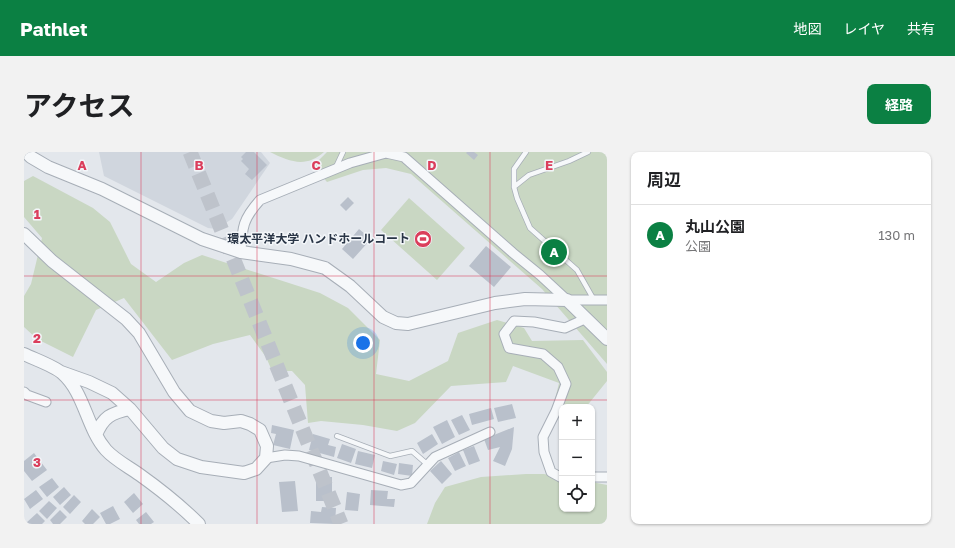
<!DOCTYPE html>
<html lang="ja">
<head>
<meta charset="utf-8">
<style>
  body { margin:0; font-family:"Golos Text","Noto Sans JP",sans-serif; background:#f2f2f2; color:#202124 }
  .controls { position:absolute; right:12px; bottom:12px; display:grid; overflow:hidden; border-radius:8px; box-shadow:0 1px 3px #0004 }
  .controls button { width:36px; height:36px; display:grid; place-items:center; padding:0; border:0; border-bottom:1px solid #e0e0e0; background:#fff; color:#202124; font:20px sans-serif }
  .you { position:absolute; left:339px; top:191px; width:14px; height:14px; margin:-10px; border:3px solid #fff; border-radius:50%; background:#1a73e8; box-shadow:0 0 0 6px #1a73e833 }
  .badge { display:grid; place-items:center; width:26px; height:26px; border-radius:50%; background:#0b8043; color:#fff; font-size:13px; font-weight:700 }
  .pin { position:absolute; translate:-50% -50%; border:2px solid #fff; box-shadow:0 1px 4px #0006 }
  .list { margin:0; padding:0; list-style:none }
  h2 { display:flex; justify-content:space-between; align-items:center; height:52px; margin:0; padding:0 16px; font-size:17px }
  h2 small { font-size:13px; font-weight:400; color:#757577 }
  .list li { display:grid; grid-template-columns:26px 1fr auto; gap:12px; align-items:center; box-sizing:border-box; height:60px; padding:0 16px; border-top:1px solid #e0e0e0 }
  .list b { display:block; font-size:15px; white-space:nowrap }
  .list p { margin:0; font-size:13px; white-space:nowrap; color:#757577 }
  .list em { font-size:13px; font-style:normal; color:#757577 }
  .icon { flex:none; width:22px; height:22px; fill:none; stroke:currentColor; stroke-width:2; stroke-linecap:round; stroke-linejoin:round }
  .map { position:relative; flex:none; width:583px; height:372px; overflow:hidden; border-radius:8px }
  header { display:flex; align-items:center; gap:24px; box-sizing:border-box; height:56px; padding:0 20px; background:#0b8043; color:#fff }
  header strong { font-size:19px }
  nav { display:flex; gap:22px; margin-inline-start:auto; font-size:14px }
  .intro { display:flex; align-items:center; justify-content:space-between; box-sizing:border-box; height:96px; padding:0 24px }
  h1 { margin:0; font-size:28px }
  .button { padding:10px 18px; border-radius:8px; background:#0b8043; color:#fff; font-size:14px; font-weight:700 }
  main { display:flex; gap:24px; padding:0 24px }
  aside { flex:1; background:#fff; border-radius:8px; box-shadow:0 1px 3px #0004 }
  .map>svg:first-child { display:block }
  .built { fill:#d0d6de }
  .green { fill:#c9d7c3 }
  .building { fill:#b9c0cb }
  .lines { fill:none; stroke-linecap:round; stroke-linejoin:round }
  .trunk-tunnel { stroke:#bec3cb; stroke-width:15; stroke-dasharray:15 8; stroke-linecap:butt }
  .service-casing { stroke:#a7aeb7; stroke-width:6 }
  .minor-casing { stroke:#a7aeb7; stroke-width:11 }
  .tertiary-casing { stroke:#a7aeb7; stroke-width:14 }
  .service { stroke:#f6f8fa; stroke-width:4.5 }
  .minor { stroke:#f6f8fa; stroke-width:9 }
  .tertiary { stroke:#f6f8fa; stroke-width:12 }
  .grid { fill:none; stroke:#db3e5c; stroke-width:1; stroke-opacity:0.55 }
  .labels { text-anchor:middle; stroke-width:3; stroke-linejoin:round; paint-order:stroke }
  .poi-label { font-size:12px; font-weight:bold; fill:#293546; stroke:#f3f6f9; text-anchor:end }
  .grid-label { font-size:13px; text-anchor:middle; font-weight:bold; fill:#db3e5c; stroke:#f3f6f9; stroke-width:3; stroke-linejoin:round; paint-order:stroke }
</style>
</head>
<body>
<header>
<strong>Pathlet</strong>
<nav><a>地図</a><a>レイヤ</a><a>共有</a></nav>
</header>
<div class="intro"><h1>アクセス</h1><a class="button">経路</a></div>
<main>
<div class="map">
<svg width="583" height="372" viewBox="0 0 583 372">
  <rect width="100%" height="100%" fill="#e3e7ec"/>
  <path class="built" d="M 75,0 L 237,0 L 246,11 L 208,67 L 192,77 L 184,76 L 80,24 Z"/>
  <path class="green" d="M 246,0 L 300,0 C 282,16 266,10 246,0 Z
    M 303,0 L 583,0 L 583,212 L 518,137 L 387,22 L 362,16 L 339,18 L 303,30 L 289,14 Z
    M 9,24 L 69,56 L 86,70 L 107,112 L 132,130 L 160,111 L 178,103 L 296,141 L 324,156 L 356,188 L 352,222 L 385,229 L 424,209 L 434,181 L 473,168 L 500,176 L 508,189 L 559,188 L 583,220 L 583,229 L 562,255 L 538,255 L 538,259 L 528,260 L 535,231 L 489,214 L 482,230 L 427,234 L 391,271 L 373,279 L 339,273 L 297,269 L 284,271 L 281,233 L 268,219 L 248,219 L 242,205 L 226,183 L 189,192 L 148,208 L 100,146 L 72,158 L 49,205 L 13,187 L 0,175 L 0,144 L 7,132 L 18,86 L 0,65 L 0,29 Z
    M 385,46 L 441,96 L 413,128 L 357,78 Z
    M 502,322 L 520,322 L 538,325 L 538,357 L 568,357 L 568,330 L 583,333 L 583,372 L 403,372 L 411,351 L 421,335 L 457,325 Z"/>
  <path class="building" d="M 222,0 L 230,0 L 243,13 L 228,28 L 221,22 L 225,17 L 217,9 L 219,7 L 217,5 Z
    M 443,0 L 450,0 L 454,3 L 450,8 L 442,1 Z
    M 324,45 L 330,51 L 322,59 L 316,53 Z
    M 335,77 L 347,87 L 329,107 L 318,97 Z
    M 462,94 L 487,115 L 470,135 L 445,114 Z
    M 488,252 L 492,266 L 474,270 L 470,256 Z
    M 467,256 L 470,267 L 448,273 L 445,262 Z
    M 438,263 L 446,278 L 435,283 L 427,268 Z
    M 423,268 L 431,285 L 418,292 L 409,275 Z
    M 248,273 L 270,278 L 266,297 L 249,293 L 252,282 L 247,281 Z
    M 490,275 L 488,297 L 481,314 L 469,309 L 476,295 L 464,298 L 460,287 Z
    M 289,282 L 306,287 L 304,293 L 312,295 L 310,305 L 285,298 Z
    M 408,282 L 414,292 L 399,302 L 393,291 Z
    M 318,292 L 332,297 L 327,311 L 313,306 Z
    M 450,294 L 456,309 L 445,313 L 439,298 Z
    M 334,299 L 351,303 L 348,316 L 331,312 Z
    M 435,300 L 442,314 L 431,319 L 424,306 Z
    M 10,301 L 23,318 L 8,329 L 0,319 L 0,309 Z
    M 359,309 L 373,312 L 370,323 L 357,319 Z
    M 417,309 L 428,322 L 418,332 L 406,319 Z
    M 375,311 L 389,313 L 388,324 L 374,322 Z
    M 292,325 L 308,325 L 308,349 L 292,349 Z
    M 28,326 L 35,335 L 23,345 L 15,335 Z
    M 271,329 L 274,359 L 258,360 L 255,330 Z
    M 40,335 L 47,343 L 36,353 L 29,345 Z
    M 12,338 L 19,347 L 6,357 L 0,347 Z
    M 347,338 L 364,339 L 363,347 L 371,347 L 370,355 L 346,353 Z
    M 323,340 L 336,342 L 334,359 L 321,358 Z
    M 110,341 L 119,352 L 109,361 L 100,350 Z
    M 50,343 L 57,350 L 46,362 L 39,355 Z
    M 25,349 L 33,356 L 23,367 L 15,359 Z
    M 89,354 L 96,367 L 86,372 L 82,372 L 76,361 Z
    M 298,355 L 312,356 L 311,372 L 286,371 L 287,359 L 297,360 Z
    M 68,357 L 76,365 L 69,372 L 61,372 L 58,369 Z
    M 36,358 L 43,365 L 36,372 L 29,372 L 26,368 Z
    M 122,360 L 130,370 L 127,372 L 115,372 L 112,368 Z
    M 13,361 L 21,369 L 18,372 L 3,372 L 2,371 Z"/>
  <g class="lines">
    <path class="trunk-tunnel" d="M 166,0 L 317,372"/>
    <defs>
      <path id="service" d="M 502,0 L 490,17 L 490,35 L 493,46 L 506,76 L 553,118 L 570,148
        M 312,15 L 319,0
        M 490,35 L 505,23 L 545,9 L 564,0
        M 313,284 L 366,304 L 388,299 L 404,313"/>
      <path id="minor" d="M 217,100 C 218,75 219,67 236,48 L 326,11 L 362,1 L 380,5 L 489,101 L 516,123 L 543,148 L 583,148
        M 0,240 L 3,243 L 22,250
        M 242,306 L 261,303 L 275,304 L 377,333 L 387,331 L 411,305 L 466,280
        M 568,325 L 583,325
        M 538,326 L 527,320 L 520,300 L 519,285 L 532,259 L 542,232 L 534,215 L 519,202 L 485,196 L 480,182 L 490,169 L 510,170 L 541,176 L 563,166"/>
      <path id="tertiary" d="M 2,0 L 7,5 L 24,15 L 78,37 L 178,87 L 217,100 L 267,107 L 301,116 L 326,134 L 359,165 L 372,171 L 384,172 L 471,151 L 501,147 L 543,148 L 583,187
        M 0,82 L 28,109 L 102,167 L 115,181 L 150,240 L 166,259 L 187,269 L 200,271 L 217,269 L 226,272 L 236,278 L 243,294 L 242,306 L 232,317 L 220,321 L 177,315 L 153,307 L 139,296 L 106,257 L 88,241 L 65,230 L 37,220
        M 0,202 C 10,207 30,214 38,221 C 61,241 62,275 82,298 C 91,308 105,315 116,323 C 137,338 157,354 175,372
        M 72,283 C 79,265 87,261 106,257"/>
    </defs>
    <use href="#service" class="service-casing"/>
    <use href="#minor" class="minor-casing"/>
    <use href="#tertiary" class="tertiary-casing"/>
    <use href="#service" class="service"/>
    <use href="#minor" class="minor"/>
    <use href="#tertiary" class="tertiary"/>
  </g>
  <path class="grid" d="M 117,0 L 117,372M 233,0 L 233,372M 350,0 L 350,372M 466,0 L 466,372M 0,124 L 583,124M 0,248 L 583,248"/>
  <defs>
    <symbol id="stadium-disc" viewBox="-11 -11 22 22"><circle r="9.5" fill="#db3e5c" stroke="#f3f6f9"/><path d="M0-5a6.5 5 0 1 0 0 10a6.5 5 0 1 0 0-10ZM-3.5-1.8h7v3.6h-7Z" fill="#fff"/></symbol>
  </defs>
  <g fill-rule="evenodd">
    <use href="#stadium-disc" x="389" y="77" width="20" height="20"/>
  </g>
  <g class="labels">
    <g class="poi-label">
      <text x="386" y="91">環太平洋大学 ハンドホールコート</text>
    </g>
  </g>
  <g class="grid-label">
    <text x="58" y="18">A</text>
    <text x="175" y="18">B</text>
    <text x="292" y="18">C</text>
    <text x="408" y="18">D</text>
    <text x="525" y="18">E</text>
    <text x="13" y="67">1</text>
    <text x="13" y="191">2</text>
    <text x="13" y="315">3</text>
  </g>
</svg>
<div class="controls">
<button>+</button>
<button>−</button>
<button><svg class="icon" aria-label="locate" viewBox="0 0 24 24"><circle cx="12" cy="12" r="6"/><path d="M12 2v4M12 18v4M2 12h4M18 12h4"/></svg></button>
</div>
<div class="you"></div>
<div class="pin badge" style="left:530px;top:100px">A</div>
</div>
<aside>
<h2>周辺<small></small></h2>
<ul class="list">
<li><span class="badge">A</span><div><b>丸山公園</b><p>公園</p></div><em>130 m</em></li>
</ul>
</aside>
</main>
</body>
</html>
